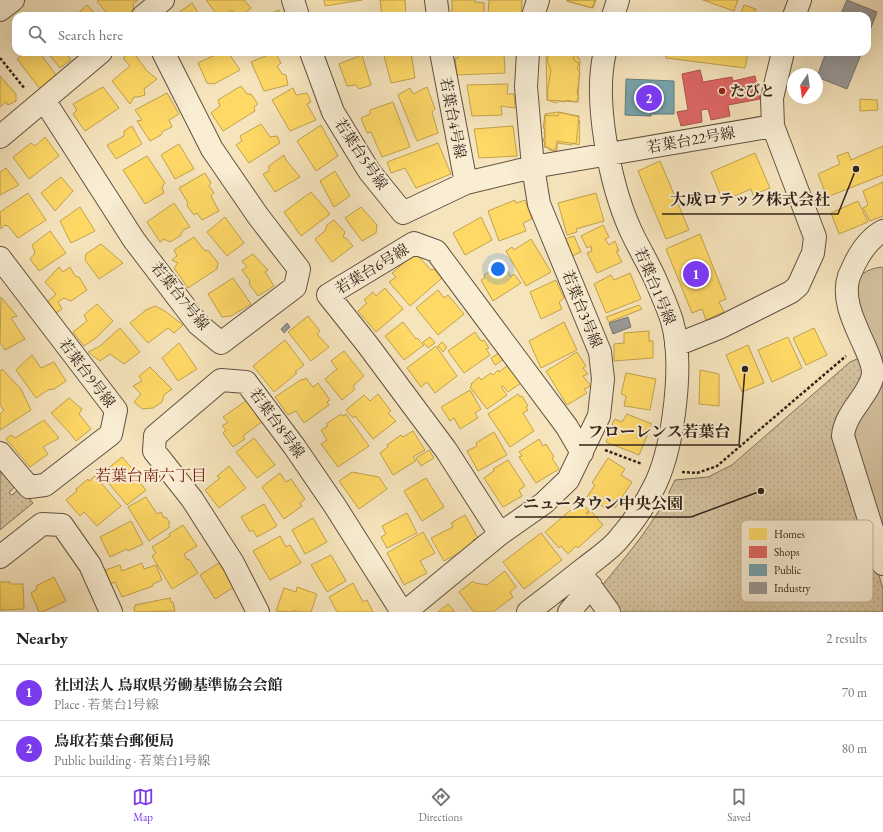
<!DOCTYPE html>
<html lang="en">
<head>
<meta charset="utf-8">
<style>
  body { margin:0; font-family:"EB Garamond","Noto Serif JP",serif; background:#f6f6f6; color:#222 }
  .compass { position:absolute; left:787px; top:68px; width:36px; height:36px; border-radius:50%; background:#fff; box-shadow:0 4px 16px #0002; rotate:193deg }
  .you { position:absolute; left:498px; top:269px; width:14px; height:14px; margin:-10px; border:3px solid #fff; border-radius:50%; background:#1a73e8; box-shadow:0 0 0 6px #1a73e833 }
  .badge { display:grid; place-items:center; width:26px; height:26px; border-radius:50%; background:#7c3aed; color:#fff; font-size:13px; font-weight:700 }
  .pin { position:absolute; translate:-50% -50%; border:2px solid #fff; box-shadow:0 1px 4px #0006 }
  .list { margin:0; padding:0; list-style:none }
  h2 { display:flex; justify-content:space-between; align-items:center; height:52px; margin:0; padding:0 16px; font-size:17px }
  h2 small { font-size:13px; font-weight:400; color:#767676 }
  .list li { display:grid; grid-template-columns:26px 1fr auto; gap:12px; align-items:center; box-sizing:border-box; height:56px; padding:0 16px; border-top:1px solid #e0e0e0 }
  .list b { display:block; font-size:15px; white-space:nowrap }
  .list p { margin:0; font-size:13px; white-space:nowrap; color:#767676 }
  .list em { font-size:13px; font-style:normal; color:#767676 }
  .icon { flex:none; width:22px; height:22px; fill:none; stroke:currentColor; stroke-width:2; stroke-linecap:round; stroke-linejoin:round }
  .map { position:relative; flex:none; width:883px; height:612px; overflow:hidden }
  .search { position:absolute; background:#fff; box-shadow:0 4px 16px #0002; left:12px; right:12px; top:12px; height:44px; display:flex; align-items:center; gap:10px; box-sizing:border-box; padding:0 14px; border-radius:12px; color:#767676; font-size:15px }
  .sheet { height:164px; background:#fff }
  nav { display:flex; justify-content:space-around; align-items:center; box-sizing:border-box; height:56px; border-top:1px solid #e0e0e0; background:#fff; font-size:11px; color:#767676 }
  nav a { display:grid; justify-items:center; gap:2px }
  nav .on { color:#7c3aed }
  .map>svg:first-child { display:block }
  .grass { fill:#d5c3a0; stroke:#83725c }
  .park { fill:url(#park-dots); stroke:#83725c }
  .homes { fill:#ffd966; stroke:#c1a24f }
  .shops { fill:#e06666; stroke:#ac524f }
  .public { fill:#76a5af; stroke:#617e82 }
  .industry { fill:#999; stroke:#7a7573 }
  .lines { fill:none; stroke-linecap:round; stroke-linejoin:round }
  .minor-casing { stroke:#625242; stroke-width:24 }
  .path { stroke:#312219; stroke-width:2.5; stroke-dasharray:3 2; stroke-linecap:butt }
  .minor { stroke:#f9edd3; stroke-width:22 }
  .poi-dot { fill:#8f2418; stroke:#f9edd3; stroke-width:1.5 }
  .labels { text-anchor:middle; stroke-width:4; stroke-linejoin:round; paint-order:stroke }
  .poi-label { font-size:15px; font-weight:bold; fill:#312219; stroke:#f9edd3; text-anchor:start }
  .street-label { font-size:15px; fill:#312219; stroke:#f9edd3 }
  .neighbourhood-label { font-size:16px; fill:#7a1f14; stroke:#f9edd3 }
  .key { fill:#f9edd3; stroke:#bdb09b; stroke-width:1 }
  .key-label { font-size:11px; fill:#312219 }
  .leader { fill:none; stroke:#312219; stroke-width:1.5 }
  .callout-dot { fill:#312219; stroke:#f9edd3; stroke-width:1.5 }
  .callout-label { font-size:16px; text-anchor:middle; font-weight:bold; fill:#312219; stroke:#f9edd3; stroke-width:4; stroke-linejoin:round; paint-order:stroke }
</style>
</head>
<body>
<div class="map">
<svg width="883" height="612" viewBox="0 0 883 612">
  <defs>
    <pattern id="park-dots" width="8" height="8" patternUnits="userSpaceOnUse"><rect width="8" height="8" fill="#d5c3a0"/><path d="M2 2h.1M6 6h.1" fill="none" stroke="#b7a789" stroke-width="1.8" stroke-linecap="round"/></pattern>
  </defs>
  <rect width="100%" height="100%" fill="#f6e4bc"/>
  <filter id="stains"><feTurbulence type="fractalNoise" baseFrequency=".005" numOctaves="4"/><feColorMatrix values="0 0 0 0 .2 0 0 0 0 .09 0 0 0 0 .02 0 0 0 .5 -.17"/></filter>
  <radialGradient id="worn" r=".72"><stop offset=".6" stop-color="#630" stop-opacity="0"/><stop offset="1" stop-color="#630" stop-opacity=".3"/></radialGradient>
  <path class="grass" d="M 881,267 L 883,268 L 883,540 L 852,426 L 873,390 L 852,288 C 861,274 864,270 881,267 Z"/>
  <path class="park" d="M 857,359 L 861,361 L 867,376 L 848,401 L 864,525 L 883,589 L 883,612 L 619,612 L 600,588 C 628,554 657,521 675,480 L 708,477 L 732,465 L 850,362 Z
    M 0,464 L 17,484 L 9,493 L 12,495 L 20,488 L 33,503 L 0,530 Z"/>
  <path class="homes" d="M 99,0 L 138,0 L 133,4 L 134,9 L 125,16 L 109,16 L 97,1 Z
    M 206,0 L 244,0 L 251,8 L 241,16 L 237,16 L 233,11 L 230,11 L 223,16 L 218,16 Z
    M 324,0 L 362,0 L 325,6 Z
    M 380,0 L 405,0 L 406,16 L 382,16 Z
    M 452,0 L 475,0 L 475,2 L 484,3 L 484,16 L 452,16 Z
    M 489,0 L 522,0 L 521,16 L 488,16 Z
    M 567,0 L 596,0 L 593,8 L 567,1 Z
    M 567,0 L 595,0 L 592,8 L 567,1 Z
    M 703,0 L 738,0 L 734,11 Z
    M 192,3 L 200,16 L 174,16 Z
    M 87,5 L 97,16 L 75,16 Z
    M 744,5 L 756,9 L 753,16 L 741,13 Z
    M 279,10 L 282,16 L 265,16 Z
    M 25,52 L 39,52 L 56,75 L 40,89 L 17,59 Z
    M 47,52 L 65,52 L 71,60 L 60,68 Z
    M 131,52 L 133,52 L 147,71 L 157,79 L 144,89 L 145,95 L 138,97 L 134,97 L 130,104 L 112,81 L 130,66 L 123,58 Z
    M 221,52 L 228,52 L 240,70 L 214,84 L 207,83 L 198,63 Z
    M 275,52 L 281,63 L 277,66 L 282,74 L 286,75 L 288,85 L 264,91 L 251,62 Z
    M 383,52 L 411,52 L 415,78 L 391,83 Z
    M 458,52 L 493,52 L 493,53 L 504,54 L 505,73 L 457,75 L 455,58 L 458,58 Z
    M 571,52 L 575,54 L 573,58 L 576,62 L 579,63 L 577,69 L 580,72 L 577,94 L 579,97 L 576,102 L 567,100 L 564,102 L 559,101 L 556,103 L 547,100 L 548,96 L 547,94 L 551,70 L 547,61 L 549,53 L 567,54 Z
    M 574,52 L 580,60 L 578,102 L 547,100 L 546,53 Z
    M 666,52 L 748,52 L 745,68 L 666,58 Z
    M 362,55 L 371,85 L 359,89 L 356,85 L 347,86 L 339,64 Z
    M 0,76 L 16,94 L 16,101 L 8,105 L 6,102 L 0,107 Z
    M 508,84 L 507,94 L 514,94 L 515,108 L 501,106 L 502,115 L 472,116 L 467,85 Z
    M 241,86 L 247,94 L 251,94 L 258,104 L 254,107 L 255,111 L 223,131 L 211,113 L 220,106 L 218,100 Z
    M 103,87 L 119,108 L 85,131 L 73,114 L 77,110 L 73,104 Z
    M 427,87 L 435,109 L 432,112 L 438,133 L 417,141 L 398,95 L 410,88 L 413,94 Z
    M 293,88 L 296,95 L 307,93 L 311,102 L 307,104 L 316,120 L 290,131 L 272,100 Z
    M 167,93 L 179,114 L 169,120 L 172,127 L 163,131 L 161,135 L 150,141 L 137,121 L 142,120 L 135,110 Z
    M 860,99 L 877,100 L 878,110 L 860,111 Z
    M 393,102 L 410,147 L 382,157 L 371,132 L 367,133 L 361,118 L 370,114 L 370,110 Z
    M 557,112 L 579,116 L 576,144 L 557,141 L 557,152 L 545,146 L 545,114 Z
    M 559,112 L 579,117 L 578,121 L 580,121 L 579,126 L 580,127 L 579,133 L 580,133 L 579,139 L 580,139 L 579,145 L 573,143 L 572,145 L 557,143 L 555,151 L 549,150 L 549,148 L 544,147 L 545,142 L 543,141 L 545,135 L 544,133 L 545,129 L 543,128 L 545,115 L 551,116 L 552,115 L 558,116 Z
    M 261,124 L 270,137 L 277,136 L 280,143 L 249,163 L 236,145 L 242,141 L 240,136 Z
    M 321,125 L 338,156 L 316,171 L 297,141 Z
    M 132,126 L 142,144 L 116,159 L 107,145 L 124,136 L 124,131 Z
    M 513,126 L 517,156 L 479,158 L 474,129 Z
    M 45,137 L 59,156 L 29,179 L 13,157 L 31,143 L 35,146 Z
    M 438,143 L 451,174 L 416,188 L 405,168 L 391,173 L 387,162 Z
    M 179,144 L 194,169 L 175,179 L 161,155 Z
    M 883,146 L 883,175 L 827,197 L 818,174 L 840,164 L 837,156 L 848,152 L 851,160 Z
    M 755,153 L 770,188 L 753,195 L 751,189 L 723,201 L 711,172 Z
    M 284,155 L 286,160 L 300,177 L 275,192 L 263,174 L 269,171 L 269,166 Z
    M 147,156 L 165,183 L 162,187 L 164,193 L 145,204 L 123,170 Z
    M 660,161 L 689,230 L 666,239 L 638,171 Z
    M 6,168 L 19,185 L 0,195 L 0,172 Z
    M 335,171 L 350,196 L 334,207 L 320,181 Z
    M 205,173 L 211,183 L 209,186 L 214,193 L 211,196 L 219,211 L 202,220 L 197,213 L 194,215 L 187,206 L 188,203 L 179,188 Z
    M 61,177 L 73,191 L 55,211 L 41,193 Z
    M 883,182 L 883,216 L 870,221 L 863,208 L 868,205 L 863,191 Z
    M 311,192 L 330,214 L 301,236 L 284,212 Z
    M 28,193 L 46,220 L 18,238 L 8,226 L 5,225 L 1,229 L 0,212 Z
    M 596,193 L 604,221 L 576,229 L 577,232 L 567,235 L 558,203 Z
    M 515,200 L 516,203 L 525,200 L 532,219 L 523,223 L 526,231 L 499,241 L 488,211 Z
    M 858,201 L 868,222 L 839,234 L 831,213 Z
    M 174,203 L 190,227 L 183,230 L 180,236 L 170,242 L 164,239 L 160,242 L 147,222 Z
    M 80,207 L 95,231 L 71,243 L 60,221 Z
    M 361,207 L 377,225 L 376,233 L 362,241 L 345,218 Z
    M 225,217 L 244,243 L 227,256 L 207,232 Z
    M 481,217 L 492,240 L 465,255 L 453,233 Z
    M 334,220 L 345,232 L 343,237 L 347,239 L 353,246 L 332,262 L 315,239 L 325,231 L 327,225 Z
    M 603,225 L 609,237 L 605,239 L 609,245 L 615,241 L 619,251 L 616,251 L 622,262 L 597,273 L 587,253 L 592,251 L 591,246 L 587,248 L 581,236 Z
    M 50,231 L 66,253 L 39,271 L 30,259 L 35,253 L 32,245 Z
    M 700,234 L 726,299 L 719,302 L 724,312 L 706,320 L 702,309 L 692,313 L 666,249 Z
    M 574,236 L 581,252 L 572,256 L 565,239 Z
    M 194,237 L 204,250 L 209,251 L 218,263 L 217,269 L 188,288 L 174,268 L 178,263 L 172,260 L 177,256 L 174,250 Z
    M 531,239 L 551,272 L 526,286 L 506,251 L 512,247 L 514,250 Z
    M 101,244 L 123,263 L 99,279 L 85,260 L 86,254 Z
    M 253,254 L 268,270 L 265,272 L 274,286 L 258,296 L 249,284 L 250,281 L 242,270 L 247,267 L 242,261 Z
    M 414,254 L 418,257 L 419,257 L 431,270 L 434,269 L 442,278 L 410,306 L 389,282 L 396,277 L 392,273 Z
    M 503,264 L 511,277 L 514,274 L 521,283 L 493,301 L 481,280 L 485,278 L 484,275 Z
    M 59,267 L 63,272 L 70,267 L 75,276 L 79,277 L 87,290 L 71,301 L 64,298 L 58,302 L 62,309 L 53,315 L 46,303 L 56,294 L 45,282 Z
    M 630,273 L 641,299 L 606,313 L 594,284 L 611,275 L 614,280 Z
    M 233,278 L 251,304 L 231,316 L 222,317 L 208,294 Z
    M 556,280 L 564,298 L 559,302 L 562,309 L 541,319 L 530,292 Z
    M 385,288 L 403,309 L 376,332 L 358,311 L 367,303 L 364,300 L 373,292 L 376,296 Z
    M 438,290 L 444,298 L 448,295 L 464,314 L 438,335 L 416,308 Z
    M 1,297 L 17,316 L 11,318 L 25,339 L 5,350 L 0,343 Z
    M 97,304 L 113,321 L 96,338 L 84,346 L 73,332 L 87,321 L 84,315 Z
    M 639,305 L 642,309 L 609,322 L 606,317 Z
    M 155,306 L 165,311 L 183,325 L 174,333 L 168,328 L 148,343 L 130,323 L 146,310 Z
    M 308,316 L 320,331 L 317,334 L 329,347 L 311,361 L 288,332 Z
    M 403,322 L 416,339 L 417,338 L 424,345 L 404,360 L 385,336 Z
    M 564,322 L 577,350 L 541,368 L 529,341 Z
    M 120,328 L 140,352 L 124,364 L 110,354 L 100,361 L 88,352 L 100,346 Z
    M 814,328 L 827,355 L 806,365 L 793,338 Z
    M 649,331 L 649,341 L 653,341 L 653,358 L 614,361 L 614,344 L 624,343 L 624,333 Z
    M 475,332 L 481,341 L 484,340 L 489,348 L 486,349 L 490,355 L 464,373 L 448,351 Z
    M 430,337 L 435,343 L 428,348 L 423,342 Z
    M 788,337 L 802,368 L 772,382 L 758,350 Z
    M 285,340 L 304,365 L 295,372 L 297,373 L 274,392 L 253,366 Z
    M 442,342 L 447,347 L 443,352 L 438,346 Z
    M 179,343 L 197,369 L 178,381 L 162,358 Z
    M 748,345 L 764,383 L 742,392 L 726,355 Z
    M 436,346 L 457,376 L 435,393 L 427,382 L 421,387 L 407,368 Z
    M 344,351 L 364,376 L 353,386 L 355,389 L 342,400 L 325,379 L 337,369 L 331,361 Z
    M 502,351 L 506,358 L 495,365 L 491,358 Z
    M 577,352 L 586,366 L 583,368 L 588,374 L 583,376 L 591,386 L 584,389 L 587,393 L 567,405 L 546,371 Z
    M 32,355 L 41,368 L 54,362 L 66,381 L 54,389 L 48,390 L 36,398 L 16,370 Z
    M 507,366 L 521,383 L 508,392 L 503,386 L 501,387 L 507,395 L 487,409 L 470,387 L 472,385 L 471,384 L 479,377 L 481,380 L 491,373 L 493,375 L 498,370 L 499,372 Z
    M 150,367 L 172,389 L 164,395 L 162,402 L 153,408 L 142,409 L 134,402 L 141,394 L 133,386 L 142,381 L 139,376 Z
    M 2,369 L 21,389 L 31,410 L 0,430 L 0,414 L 4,410 L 0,405 L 0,371 Z
    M 700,370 L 719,374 L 719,406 L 699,404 Z
    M 626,373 L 656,379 L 650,410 L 624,406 L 626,396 L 621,394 Z
    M 306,378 L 313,387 L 318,383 L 330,400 L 327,402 L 329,405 L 304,423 L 296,411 L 288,415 L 275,397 L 302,379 L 303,380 Z
    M 470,390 L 481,409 L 475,413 L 478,418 L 460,429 L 454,418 L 450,421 L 441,407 Z
    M 378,394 L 391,411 L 388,413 L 396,421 L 373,439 L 355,416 L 353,418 L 346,410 L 364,395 L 370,401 Z
    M 518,394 L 520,397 L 522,396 L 528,406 L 526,407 L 528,410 L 523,413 L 534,431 L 510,447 L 488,414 Z
    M 69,398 L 82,409 L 79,414 L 91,429 L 76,441 L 68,431 L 51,413 Z
    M 247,400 L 263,421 L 243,436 L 245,439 L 233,447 L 223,433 L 226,430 L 222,426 L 228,422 L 223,417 Z
    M 341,414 L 343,416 L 346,414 L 369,446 L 338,467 L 321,444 L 327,440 L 321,430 L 328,426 L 326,424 Z
    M 627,414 L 652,424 L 639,455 L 606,442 L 613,425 L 612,424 L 615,419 L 622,422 Z
    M 44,420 L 59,438 L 43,447 L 48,454 L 30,467 L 6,439 L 11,435 L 15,438 Z
    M 413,431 L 425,450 L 413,457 L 416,461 L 393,475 L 380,453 L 388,447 L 387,445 L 401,435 L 403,437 Z
    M 494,432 L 507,455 L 478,471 L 467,451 L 477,446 L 476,443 Z
    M 254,438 L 275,465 L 257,478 L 236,452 Z
    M 539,439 L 543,446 L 546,444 L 554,457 L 552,458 L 559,469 L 536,483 L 519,457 L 522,456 L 519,452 Z
    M 429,450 L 434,458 L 421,466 L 416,458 Z
    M 122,457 L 138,475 L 135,477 L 146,490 L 127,505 L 101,474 Z
    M 608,458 L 625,469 L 621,475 L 632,482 L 615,508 L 611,506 L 609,510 L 587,497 L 595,485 L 592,483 Z
    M 508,460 L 525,486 L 519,490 L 522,496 L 503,507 L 484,478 L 494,471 L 493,469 Z
    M 229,466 L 246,488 L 219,508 L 205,490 L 220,478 L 217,476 Z
    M 352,472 L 379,477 L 387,489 L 359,509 L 339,481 Z
    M 280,473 L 286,482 L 291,479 L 305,499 L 300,503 L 302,506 L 284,519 L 262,487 Z
    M 95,476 L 121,506 L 97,526 L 84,512 L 80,516 L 66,500 L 77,491 L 76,489 L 88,479 L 89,481 Z
    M 426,478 L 444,507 L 422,521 L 404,491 Z
    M 146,497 L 157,514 L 161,512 L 164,518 L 166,517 L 170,523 L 168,524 L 170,527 L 149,541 L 128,507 Z
    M 579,503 L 581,506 L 583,504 L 589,511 L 586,513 L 587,514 L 591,511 L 603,525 L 578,548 L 576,546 L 568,554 L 561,546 L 559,548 L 545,532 Z
    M 264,504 L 277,526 L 257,537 L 253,530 L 250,532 L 241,517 Z
    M 407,513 L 417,533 L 387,548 L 381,537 L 386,534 L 382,526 Z
    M 465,515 L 478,538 L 473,540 L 475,544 L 444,561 L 431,538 L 453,527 L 451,523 Z
    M 313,518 L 327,542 L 305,554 L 292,530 Z
    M 131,521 L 143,544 L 128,551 L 127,549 L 110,557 L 100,537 Z
    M 183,525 L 197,546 L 184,554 L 187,560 L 189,559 L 198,573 L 172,589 L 152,556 L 156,553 L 152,547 L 170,536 L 169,534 Z
    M 423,532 L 435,553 L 420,561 L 427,573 L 404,585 L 387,553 Z
    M 541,533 L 562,560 L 524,589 L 503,562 Z
    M 280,536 L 286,547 L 290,545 L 301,563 L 270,580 L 253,551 Z
    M 331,555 L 346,581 L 327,592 L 311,565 Z
    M 142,563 L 144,569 L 156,565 L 162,580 L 153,584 L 153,586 L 122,597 L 115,582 L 110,584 L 105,570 L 120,565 L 122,571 Z
    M 219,563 L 234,587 L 215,599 L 200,575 Z
    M 505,571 L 516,587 L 510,592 L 513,597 L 493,612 L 474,612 L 459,592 L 473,581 L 475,583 L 487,585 Z
    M 54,577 L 66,601 L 42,612 L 39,612 L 31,593 L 37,589 L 36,586 Z
    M 0,582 L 10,582 L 10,584 L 23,584 L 24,609 L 0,610 Z
    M 353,583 L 363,602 L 367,600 L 373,612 L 337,612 L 329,597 Z
    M 297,587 L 317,594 L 311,612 L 299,612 L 294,610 L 294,612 L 276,611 L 284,588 L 296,592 Z
    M 170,598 L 171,602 L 173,602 L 175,611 L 135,612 L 134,607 L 135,607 L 135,605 Z
    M 448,604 L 455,612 L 438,612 Z"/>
  <path class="shops" d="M 700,70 L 703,82 L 732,77 L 733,81 L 755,76 L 760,99 L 728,105 L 730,116 L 711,120 L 708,109 L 701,110 L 702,122 L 681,126 L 677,112 L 688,110 L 682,74 Z"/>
  <path class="public" d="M 626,79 L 674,81 L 674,114 L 651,114 L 651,116 L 625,115 Z"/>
  <path class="industry" d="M 847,0 L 877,12 L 867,38 L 867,16 L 829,16 L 830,13 L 840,16 Z
    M 826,52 L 862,52 L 847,89 L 817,77 Z
    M 628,317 L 631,327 L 613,334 L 609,323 Z
    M 287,323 L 290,327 L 284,333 L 281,329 Z"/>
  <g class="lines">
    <defs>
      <path id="minor" d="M 293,0 L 298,16
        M 436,0 L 438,16
        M 0,10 L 13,0
        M 143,16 L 163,0
        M 533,16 L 538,0
        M 613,16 L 618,0
        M 794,16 L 800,0
        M 311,52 L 333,112 L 369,171 L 403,213 L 466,183 L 533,167 L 773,126
        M 441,52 L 466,183
        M 44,100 L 134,240 L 198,324 L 221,343 L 295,287 L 299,269 L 258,216 L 212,149 L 163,52
        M 0,137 L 101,52
        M 883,231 C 870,238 862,249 855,263 C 853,267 851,272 849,276 C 841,300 856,326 865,347 C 868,354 873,364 873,373 C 872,393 845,411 843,436 L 883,564
        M 0,258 L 116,410 L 111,434 L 45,485 L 29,487 L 0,453
        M 676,345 L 721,327 L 791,292 L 798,286 L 813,253 L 815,237 L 773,126 L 772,98 L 783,52
        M 500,534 L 446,450 L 367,344 L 328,295 L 414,243 L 436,251 L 567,427 L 582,453
        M 0,557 L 42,524 L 62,525 L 90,565 L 111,612
        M 580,572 L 609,612
        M 258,612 L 233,563 L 192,499 L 154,451 L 155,436 L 221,380 L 246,382 L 294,446 L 335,506 L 402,612
        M 405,612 L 500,534 L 544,503 L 568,480 L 599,416 L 603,379 L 600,352 L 539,204 L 533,167 L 526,87 L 528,52
        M 528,612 C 548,597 567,582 586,567 C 596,559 608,551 617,541 C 631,525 647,502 656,483 C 674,443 684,363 672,321 C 668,308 662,295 657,283 C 649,264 638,247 630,229 C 610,184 593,100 605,52
        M 569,612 L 591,586"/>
    </defs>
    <use href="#minor" class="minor-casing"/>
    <path class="path" d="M 0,58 L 25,89
      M 605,450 L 642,464
      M 682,472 L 697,473 L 717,466 L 846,356"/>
    <use href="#minor" class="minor"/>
  </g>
  <circle class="poi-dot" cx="722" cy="91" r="4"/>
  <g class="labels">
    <g class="poi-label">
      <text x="730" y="96">たびと</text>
    </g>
    <g class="street-label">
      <text transform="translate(453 118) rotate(79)" y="5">若葉台4号線</text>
      <text transform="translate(691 140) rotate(-10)" y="5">若葉台22号線</text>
      <text transform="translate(361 154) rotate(56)" y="5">若葉台5号線</text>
      <text transform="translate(372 269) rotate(-31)" y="5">若葉台6号線</text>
      <text transform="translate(655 286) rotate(67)" y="5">若葉台1号線</text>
      <text transform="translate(180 296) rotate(51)" y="5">若葉台7号線</text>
      <text transform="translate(582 309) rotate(68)" y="5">若葉台3号線</text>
      <text transform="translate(87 373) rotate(53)" y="5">若葉台9号線</text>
      <text transform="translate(277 423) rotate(54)" y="5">若葉台8号線</text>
    </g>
    <g class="neighbourhood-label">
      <text x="151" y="481">若葉台南六丁目</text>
    </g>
  </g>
  <rect x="741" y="520" width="132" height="82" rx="6" class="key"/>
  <rect x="749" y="528" width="18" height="12" fill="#ffd966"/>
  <rect x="749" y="546" width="18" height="12" fill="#e06666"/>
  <rect x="749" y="564" width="18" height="12" fill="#76a5af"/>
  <rect x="749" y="582" width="18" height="12" fill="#999"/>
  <g class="key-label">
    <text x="774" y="538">Homes</text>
    <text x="774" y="556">Shops</text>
    <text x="774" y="574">Public</text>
    <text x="774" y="592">Industry</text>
  </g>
  <path class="leader" d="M856 169L838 214H662M745 369L739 445H579M761 491L691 517H515"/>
  <g class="callout-dot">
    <circle cx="856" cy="169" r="4"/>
    <circle cx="745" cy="369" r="4"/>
    <circle cx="761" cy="491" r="4"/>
  </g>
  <g class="callout-label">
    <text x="750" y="205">大成ロテック株式会社</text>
    <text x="659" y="437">フローレンス若葉台</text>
    <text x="603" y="509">ニュータウン中央公園</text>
  </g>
  <rect width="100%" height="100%" filter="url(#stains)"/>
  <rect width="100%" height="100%" fill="url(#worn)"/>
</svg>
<svg class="compass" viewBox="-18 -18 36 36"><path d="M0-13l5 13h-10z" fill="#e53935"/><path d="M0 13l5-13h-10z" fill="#767676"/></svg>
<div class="you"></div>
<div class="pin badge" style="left:696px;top:274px">1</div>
<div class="pin badge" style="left:649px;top:98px">2</div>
<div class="search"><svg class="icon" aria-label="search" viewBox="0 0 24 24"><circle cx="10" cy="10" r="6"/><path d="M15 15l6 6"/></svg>Search here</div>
</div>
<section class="sheet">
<h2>Nearby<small>2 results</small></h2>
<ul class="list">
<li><span class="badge">1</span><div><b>社団法人 鳥取県労働基準協会会館</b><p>Place · 若葉台1号線</p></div><em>70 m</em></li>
<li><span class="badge">2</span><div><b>鳥取若葉台郵便局</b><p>Public building · 若葉台1号線</p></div><em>80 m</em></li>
</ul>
</section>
<nav>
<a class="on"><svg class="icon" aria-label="map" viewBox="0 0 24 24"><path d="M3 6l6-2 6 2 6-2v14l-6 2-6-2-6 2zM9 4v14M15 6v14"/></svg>Map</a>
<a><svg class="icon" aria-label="directions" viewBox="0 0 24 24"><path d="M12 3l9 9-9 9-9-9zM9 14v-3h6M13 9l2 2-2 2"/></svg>Directions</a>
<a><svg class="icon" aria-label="saved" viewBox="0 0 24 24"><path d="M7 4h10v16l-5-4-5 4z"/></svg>Saved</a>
</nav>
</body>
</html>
